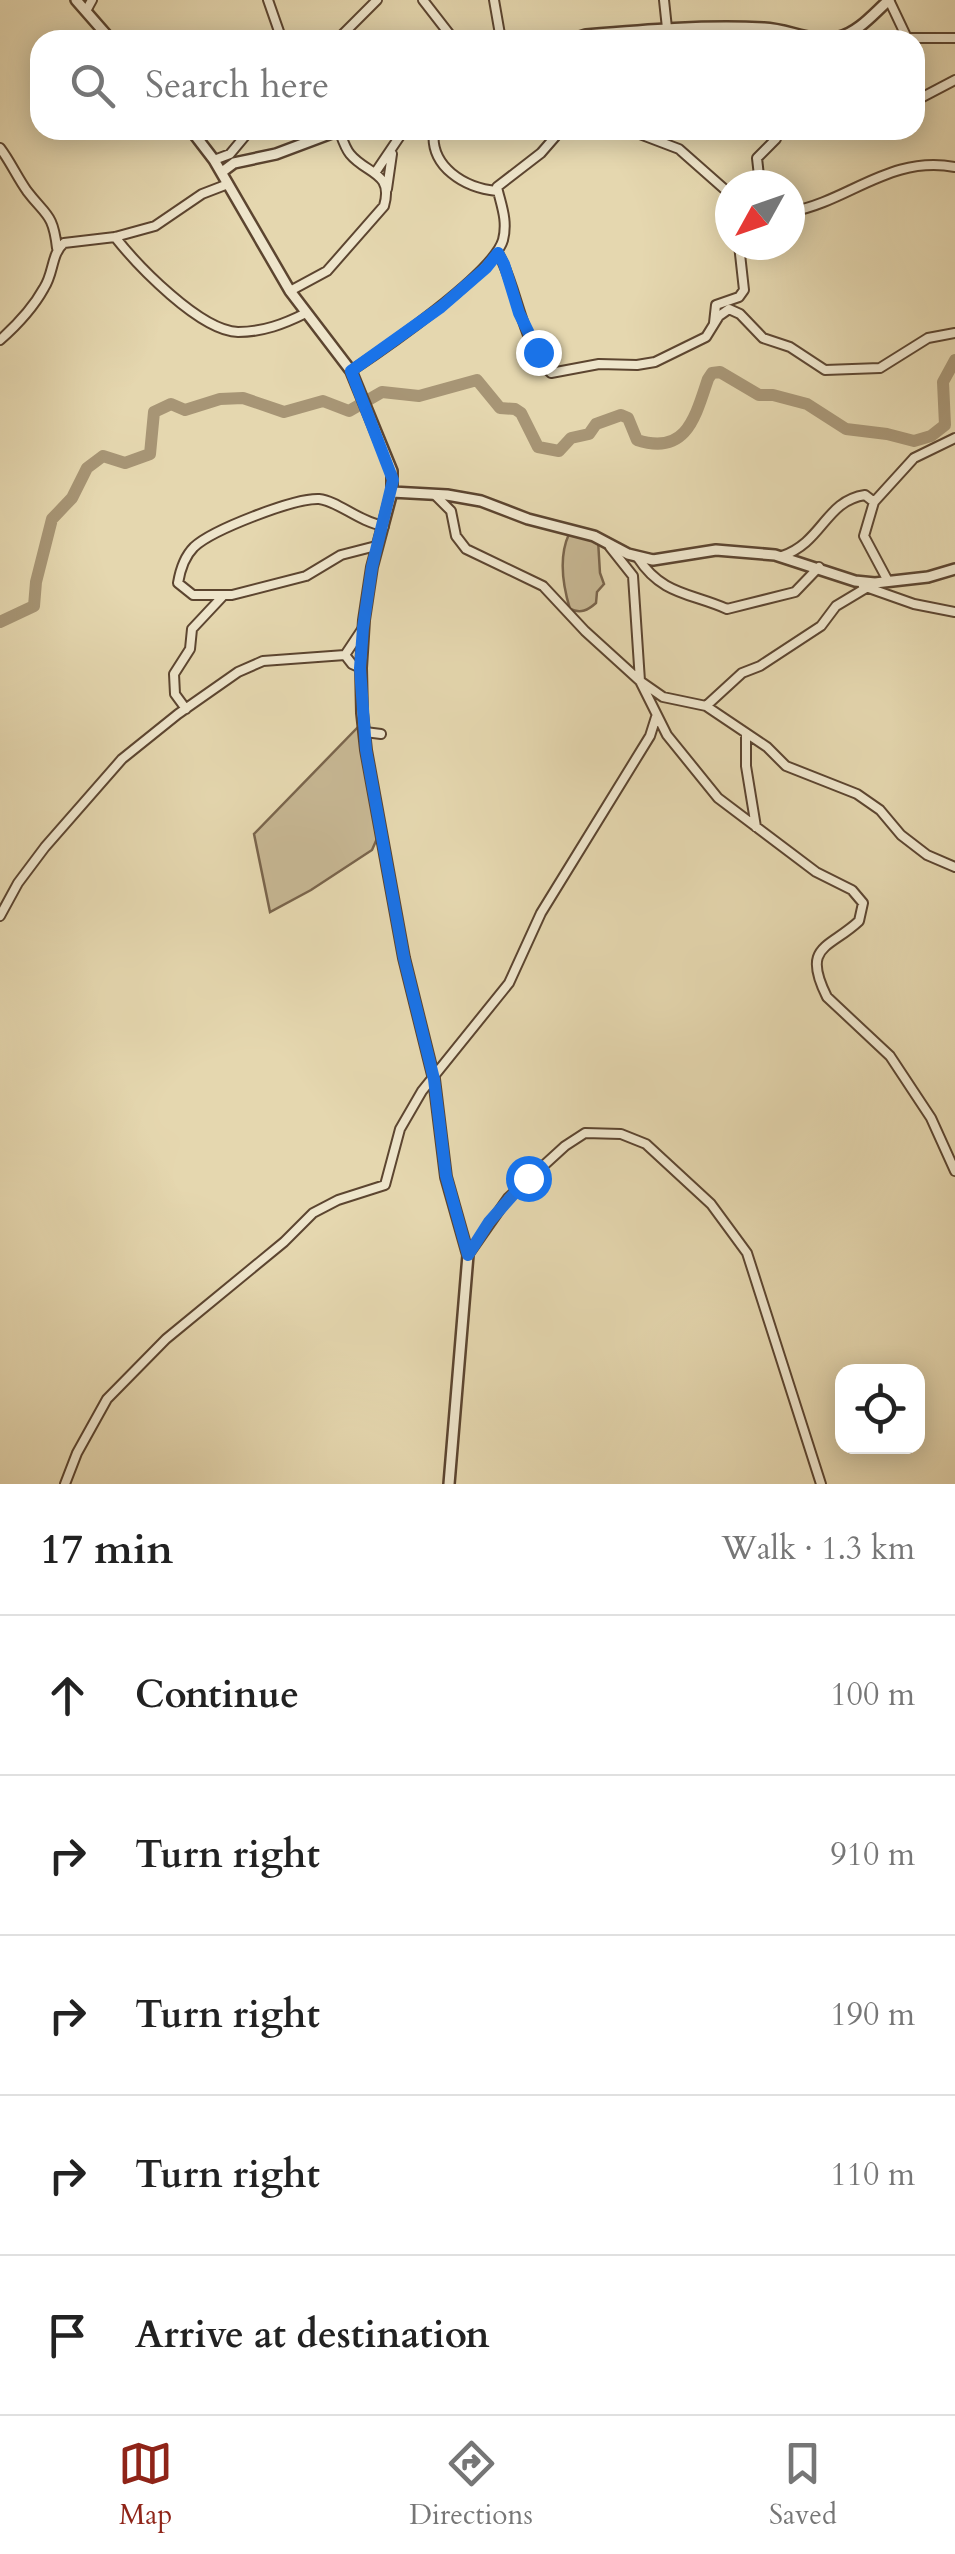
<!DOCTYPE html>
<html lang="en">
<head>
<meta charset="utf-8">
<style>
  body { margin:0; font-family:Cardo,serif; background:#f6f6f6; color:#222 }
  .controls { position:absolute; right:30px; bottom:30px; display:grid; overflow:hidden; border-radius:20px; box-shadow:0 5px 25px #0003 }
  .controls button { width:90px; height:90px; display:grid; place-items:center; padding:0; border:0; border-bottom:2px solid #e0e0e0; background:#fff; color:#222; font:50px sans-serif }
  .compass { position:absolute; left:715px; top:170px; width:90px; height:90px; border-radius:50%; background:#fff; box-shadow:0 5px 25px #0003; rotate:230deg }
  .stop { position:absolute; width:30px; height:30px; margin:-22px; border:8px solid #1a73e8; border-radius:50%; background:#fff }
  .stop.end { background:#1a73e8; border-color:#fff; box-shadow:0 2px 10px #0008 }
  .list { margin:0; padding:0; list-style:none }
  h2 { display:flex; justify-content:space-between; align-items:center; height:130px; margin:0; padding:0 40px; font-size:42px }
  h2 small { font-size:32px; font-weight:400; color:#767676 }
  .list li { display:grid; grid-template-columns:65px 1fr auto; gap:30px; align-items:center; box-sizing:border-box; height:160px; padding:0 40px; border-top:2px solid #e0e0e0 }
  .list b { display:block; font-size:38px; white-space:nowrap }
  .list em { font-size:32px; font-style:normal; color:#767676 }
  .icon { flex:none; width:55px; height:55px; fill:none; stroke:currentColor; stroke-width:2; stroke-linecap:round; stroke-linejoin:round }
  .map { position:relative; flex:none; width:955px; height:1484px; overflow:hidden }
  .search { position:absolute; background:#fff; box-shadow:0 5px 25px #0003; left:30px; right:30px; top:30px; height:110px; display:flex; align-items:center; gap:25px; box-sizing:border-box; padding:0 35px; border-radius:30px; color:#767676; font-size:38px }
  .sheet { height:930px; background:#fff }
  nav { display:flex; justify-content:space-around; align-items:center; box-sizing:border-box; height:140px; border-top:2px solid #e0e0e0; background:#fff; font-size:28px; color:#767676 }
  nav a { display:grid; justify-items:center; gap:5px }
  nav .on { color:#8f2418 }
  .map>svg:first-child { display:block }
  .green { fill:#c6b692; stroke:#7a654c; stroke-width:2.5 }
  .lines { fill:none; stroke-linecap:round; stroke-linejoin:round }
  .river { stroke:#a79575; stroke-width:12 }
  .minor-casing { stroke:#5c4530; stroke-width:12 }
  .tertiary-casing { stroke:#5c4530; stroke-width:14 }
  .minor { stroke:#eee5cb; stroke-width:8 }
  .tertiary { stroke:#eee5cb; stroke-width:9 }
  .route { stroke:#1a73e8; stroke-width:12 }
</style>
</head>
<body>
<div class="map">
<svg width="955" height="1484" viewBox="0 0 955 1484">
  <rect width="100%" height="100%" fill="#e5d7af"/>
  <filter id="stains"><feTurbulence type="fractalNoise" baseFrequency=".002" numOctaves="4"/><feColorMatrix values="0 0 0 0 .2 0 0 0 0 .09 0 0 0 0 .02 0 0 0 .5 -.17"/></filter>
  <radialGradient id="worn" r=".72"><stop offset=".6" stop-color="#630" stop-opacity="0"/><stop offset="1" stop-color="#630" stop-opacity=".3"/></radialGradient>
  <path class="green" d="M 569,534 L 598,540 L 600,573 L 604,584 L 597,592 L 596,603 C 588,610 581,614 570,609 C 563,586 558,558 569,534 Z
    M 358,727 L 379,834 L 372,850 L 311,890 L 270,912 L 254,834 Z"/>
  <g class="lines">
    <path class="river" d="M 0,622 L 34,606 L 36,582 L 52,519 L 72,498 L 87,468 L 103,456 L 125,463 L 150,454 L 154,412 L 171,404 L 185,410 L 220,399 L 243,398 L 284,412 L 323,401 L 349,411 L 382,392 L 419,396 L 477,380 L 500,408 L 515,409 L 521,413 L 538,447 L 559,451 L 571,438 L 589,434 L 596,424 L 621,415 L 628,418 L 637,440 C 686,456 695,418 708,379 L 712,373 L 720,372 L 759,395 L 773,395 L 807,404 L 846,429 L 887,434 L 914,441 L 931,436 L 945,425 L 943,382 L 955,360"/>
    <defs>
      <path id="minor" d="M 268,0 L 282,40
        M 423,0 L 454,40
        M 494,0 L 501,40
        M 664,0 L 667,28
        M 889,0 L 908,40
        M 86,11 L 92,0
        M 907,38 L 955,38
        M 337,40 L 377,0
        M 915,101 L 955,80
        M 434,130 C 429,167 465,188 497,191
        M 629,130 L 679,149 L 730,194
        M 0,148 C 10,161 17,177 27,191 C 46,216 53,213 57,248
        M 214,160 L 230,154 L 250,130
        M 375,173 L 404,130
        M 760,185 L 757,158 L 776,139 L 776,130
        M 387,189 L 392,154
        M 790,212 C 850,201 889,155 955,167
        M 115,237 C 137,265 200,331 238,332 C 263,332 284,324 306,313
        M 498,253 C 516,283 524,350 551,373 L 599,364 L 637,365 L 655,362 L 706,337 L 719,316 L 729,309 L 740,314 L 763,338 L 790,347 L 825,370 L 880,368 L 928,338 L 955,333
        M 290,291 L 327,271 L 384,206 C 394,172 366,174 350,154 C 345,148 342,138 339,130
        M 714,323 L 716,305 L 739,297 L 744,290 L 739,245
        M 0,340 C 17,325 33,308 44,288 C 54,273 51,254 64,243 L 115,237 L 155,226 L 202,194 L 228,184
        M 351,371 C 384,349 493,274 503,240 C 508,220 501,205 497,187 L 541,153 L 561,130
        M 435,495 L 451,511 L 456,536 L 466,549 L 543,586 L 585,631 L 640,681 L 667,735 L 718,798 L 816,872 L 852,890 L 863,903 L 859,921 C 829,949 801,945 827,997 L 890,1056 L 931,1118 L 955,1171
        M 874,502 L 914,458 L 955,438
        M 376,546 L 341,555 L 306,576 L 232,595 L 193,595 L 178,583 C 180,571 185,556 194,547 C 212,530 294,498 319,499 C 338,501 359,522 384,526
        M 610,547 L 633,576 L 640,681 L 663,697 L 706,706 L 767,747 L 786,766 L 857,794 L 880,810 L 901,835 L 927,855 L 955,867
        M 782,556 C 823,542 825,501 865,495 L 874,502 L 864,536 L 888,581
        M 638,558 C 662,595 691,593 727,609 L 795,592 L 819,567
        M 863,586 L 914,604 L 955,612
        M 345,655 L 363,628
        M 706,706 L 742,673 L 760,666 L 821,626 L 836,606 L 866,588
        M 186,709 L 175,694 L 174,674 L 190,649 L 192,629 L 222,597
        M 365,732 L 381,734
        M 746,734 L 746,766 L 756,827
        M 0,916 L 18,883 L 45,847 L 122,759 L 178,714 L 238,672 L 263,661 L 345,655 L 352,664 L 361,668
        M 468,1255 L 508,1198 L 565,1146 L 585,1133 L 621,1134 L 646,1144 L 711,1204 L 747,1253 L 821,1484
        M 65,1484 L 77,1453 L 107,1399 L 166,1339 L 284,1242 L 313,1213 L 338,1200 L 385,1185 L 400,1129 L 422,1091 L 509,983 L 541,913 L 650,736 L 656,717"/>
      <path id="tertiary" d="M 76,0 L 111,40
        M 570,40 L 586,35 C 645,30 704,25 764,28 C 790,29 812,44 839,37 C 859,32 874,13 889,0
        M 191,130 L 214,160 L 290,291 L 351,371 L 392,471 L 392,492 L 372,567 L 364,620 L 361,668 L 362,713 L 366,750 L 404,958 L 434,1079 L 446,1177 L 468,1255 L 449,1484
        M 222,172 L 234,163 L 276,154 L 340,130
        M 392,492 L 447,495 L 481,501 L 528,519 L 594,536 L 628,554 L 653,560 L 716,550 L 775,555 L 855,581 L 875,583 L 928,577 L 955,569"/>
    </defs>
    <use href="#minor" class="minor-casing"/>
    <use href="#tertiary" class="tertiary-casing"/>
    <use href="#minor" class="minor"/>
    <use href="#tertiary" class="tertiary"/>
  </g>
  <g class="lines">
    <path class="route" d="M 528,1178 L 489,1222 L 468,1255 L 446,1176 L 434,1079 L 404,958 L 366,750 L 360,668 L 363,628 L 372,567 L 393,480 L 351,371 L 441,307 L 486,268 L 498,253 L 504,264 L 519,313 L 538,352"/>
  </g>
  <rect width="100%" height="100%" filter="url(#stains)"/>
  <rect width="100%" height="100%" fill="url(#worn)"/>
</svg>
<div class="controls">
<button><svg class="icon" aria-label="locate" viewBox="0 0 24 24"><circle cx="12" cy="12" r="6"/><path d="M12 2v4M12 18v4M2 12h4M18 12h4"/></svg></button>
</div>
<svg class="compass" viewBox="-18 -18 36 36"><path d="M0-13l5 13h-10z" fill="#e53935"/><path d="M0 13l5-13h-10z" fill="#767676"/></svg>
<div class="stop" style="left:528px;top:1178px"></div>
<div class="stop end" style="left:538px;top:352px"></div>
<div class="search"><svg class="icon" aria-label="search" viewBox="0 0 24 24"><circle cx="10" cy="10" r="6"/><path d="M15 15l6 6"/></svg>Search here</div>
</div>
<section class="sheet">
<h2>17 min<small>Walk · 1.3 km</small></h2>
<ul class="list">
<li><svg class="icon" aria-label="ahead" viewBox="0 0 24 24"><path d="M12 20V5M6 11l6-6 6 6"/></svg><div><b>Continue</b></div><em>100 m</em></li>
<li><svg class="icon" aria-label="right" viewBox="0 0 24 24"><path d="M7 20v-9h11M14 6l5 5-5 5"/></svg><div><b>Turn right</b></div><em>910 m</em></li>
<li><svg class="icon" aria-label="right" viewBox="0 0 24 24"><path d="M7 20v-9h11M14 6l5 5-5 5"/></svg><div><b>Turn right</b></div><em>190 m</em></li>
<li><svg class="icon" aria-label="right" viewBox="0 0 24 24"><path d="M7 20v-9h11M14 6l5 5-5 5"/></svg><div><b>Turn right</b></div><em>110 m</em></li>
<li><svg class="icon" aria-label="arrive" viewBox="0 0 24 24"><path d="M6 21V4h12l-3 4 3 4H6"/></svg><div><b>Arrive at destination</b></div></li>
</ul>
</section>
<nav>
<a class="on"><svg class="icon" aria-label="map" viewBox="0 0 24 24"><path d="M3 6l6-2 6 2 6-2v14l-6 2-6-2-6 2zM9 4v14M15 6v14"/></svg>Map</a>
<a><svg class="icon" aria-label="directions" viewBox="0 0 24 24"><path d="M12 3l9 9-9 9-9-9zM9 14v-3h6M13 9l2 2-2 2"/></svg>Directions</a>
<a><svg class="icon" aria-label="saved" viewBox="0 0 24 24"><path d="M7 4h10v16l-5-4-5 4z"/></svg>Saved</a>
</nav>
</body>
</html>
